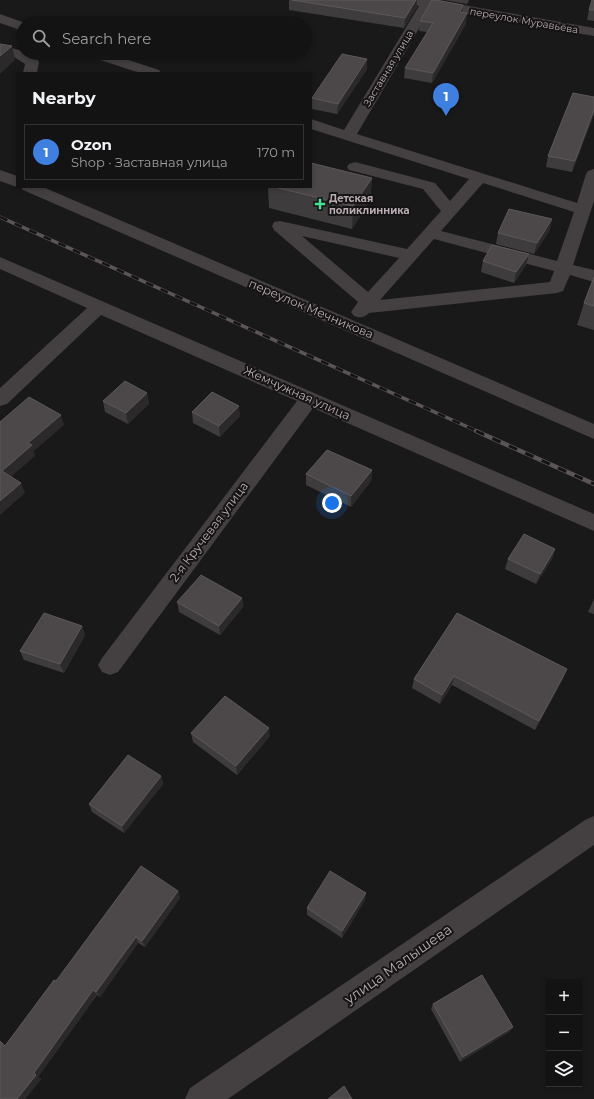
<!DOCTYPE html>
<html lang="en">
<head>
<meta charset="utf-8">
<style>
  body { margin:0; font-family:Montserrat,sans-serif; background:#212021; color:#f1f3f6 }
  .controls { position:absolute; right:12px; bottom:12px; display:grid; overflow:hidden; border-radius:0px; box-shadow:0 2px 6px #0003 }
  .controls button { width:36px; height:36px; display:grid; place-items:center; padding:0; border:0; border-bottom:1px solid #333233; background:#141313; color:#f1f3f6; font:20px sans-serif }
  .you { position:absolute; left:332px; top:503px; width:14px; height:14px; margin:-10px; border:3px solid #fff; border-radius:50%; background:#1a73e8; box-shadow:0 0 0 6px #1a73e833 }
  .badge { display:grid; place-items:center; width:26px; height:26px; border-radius:50%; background:#ea580c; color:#fff; font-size:13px; font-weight:700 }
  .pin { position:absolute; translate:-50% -33px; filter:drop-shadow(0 1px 2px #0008) }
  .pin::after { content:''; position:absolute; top:21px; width:14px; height:12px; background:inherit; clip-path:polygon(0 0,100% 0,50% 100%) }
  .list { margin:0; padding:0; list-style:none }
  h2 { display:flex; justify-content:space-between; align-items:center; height:52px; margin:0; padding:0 16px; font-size:17px }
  h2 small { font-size:13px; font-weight:400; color:#9d9ea0 }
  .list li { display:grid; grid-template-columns:26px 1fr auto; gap:12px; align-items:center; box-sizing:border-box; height:56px; margin:0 8px 8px; padding:0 8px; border:1px solid #333233; border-radius:0px }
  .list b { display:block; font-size:15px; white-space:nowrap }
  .list p { margin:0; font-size:13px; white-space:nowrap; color:#9d9ea0 }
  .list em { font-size:13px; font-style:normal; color:#9d9ea0 }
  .icon { flex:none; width:22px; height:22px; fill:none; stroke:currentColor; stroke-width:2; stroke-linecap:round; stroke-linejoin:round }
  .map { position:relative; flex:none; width:594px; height:1099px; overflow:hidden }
  .search { position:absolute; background:#141313; box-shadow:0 2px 6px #0003; left:16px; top:16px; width:296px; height:44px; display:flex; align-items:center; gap:10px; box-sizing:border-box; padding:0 14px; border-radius:22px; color:#9d9ea0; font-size:15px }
  .panel { position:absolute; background:#141313; box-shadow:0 2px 6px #0003; left:16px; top:72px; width:296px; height:116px; border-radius:0px }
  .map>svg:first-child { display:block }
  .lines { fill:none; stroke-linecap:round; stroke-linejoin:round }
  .minor { fill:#443f41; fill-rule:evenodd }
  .rail-far1-casing { stroke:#5c5558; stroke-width:3.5 }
  .rail-casing { stroke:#5c5558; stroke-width:4.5 }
  .rail-far1 { stroke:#151314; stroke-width:2.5; stroke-dasharray:8; stroke-linecap:butt }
  .rail { stroke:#151314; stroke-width:3; stroke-dasharray:9; stroke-linecap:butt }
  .wall { fill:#3f3c3d }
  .shaded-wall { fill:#2b2929 }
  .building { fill:#4c484a; stroke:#5d585a }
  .poi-dot { fill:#49e290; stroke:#151314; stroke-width:1.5 }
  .labels { text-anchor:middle; stroke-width:4; stroke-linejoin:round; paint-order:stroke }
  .far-street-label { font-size:10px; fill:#b9acb3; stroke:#151314 }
  .far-poi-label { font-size:10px; font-weight:bold; fill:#b9acb3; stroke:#151314; text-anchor:start }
  .street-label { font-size:12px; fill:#b9acb3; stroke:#151314 }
  .near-street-label { font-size:14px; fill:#b9acb3; stroke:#151314 }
</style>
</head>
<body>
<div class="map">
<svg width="594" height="1099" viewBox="0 0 594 1099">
  <rect width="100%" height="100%" fill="#1a1919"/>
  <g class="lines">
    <path class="minor" d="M 401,0 L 435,0 L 594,28 L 594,36 L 431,8 L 357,134 L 577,203 L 586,174 L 588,171 L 594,169 L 594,201 L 573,265 L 594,270 L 594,282 L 570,275 L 563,291 L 557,293 L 369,313 C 364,318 360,318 354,316 L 351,312 L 358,302 L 274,230 L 272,226 L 274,222 L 280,221 L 407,249 L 441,211 L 423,189 L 349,170 L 347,167 L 349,164 L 355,162 L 435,183 L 450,201 L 469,179 L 311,129 L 311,119 L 344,130 L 419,6 L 402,3 ZM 483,183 L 574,212 L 557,261 L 441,231 ZM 302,236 L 399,258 L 368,292 ZM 434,239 L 554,271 L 550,282 L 380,300 Z
      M 0,14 L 25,23 L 23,23 L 23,31 L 0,23 Z
      M 0,45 L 23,51 L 23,53 C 29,53 36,57 39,62 L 37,73 L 23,73 L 25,64 L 11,55 L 0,53 Z
      M 86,53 L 107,53 L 159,70 L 161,73 L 140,73 L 88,56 Z
      M 0,170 L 17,176 L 17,187 L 0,181 Z
      M 21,187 L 43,187 L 594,424 L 594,439 L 23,190 Z
      M 0,257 L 594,514 L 594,531 L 313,408 L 118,672 L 110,675 L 102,672 L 98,665 L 102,658 L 297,401 L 101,315 L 7,404 L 0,406 L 0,388 L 87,308 L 0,269 Z
      M 594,816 L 594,845 L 228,1099 L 185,1099 L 190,1088 L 585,820 Z"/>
    <defs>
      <path id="rail-far1" d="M 0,217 L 479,432"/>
      <path id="rail" d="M 476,431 L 594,484"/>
    </defs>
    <use href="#rail-far1" class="rail-far1-casing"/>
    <use href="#rail" class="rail-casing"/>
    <use href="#rail-far1" class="rail-far1"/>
    <use href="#rail" class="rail"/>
  </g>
  <path class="wall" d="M 289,0 L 417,0 L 417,7 L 404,28 L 289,10 Z
    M 444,0 L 469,0 L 467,4 Z
    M 594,0 L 594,21 L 587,20 L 589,10 Z
    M 462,12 L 466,24 L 432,83 L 404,78 L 405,68 L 427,32 L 419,31 L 420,21 Z
    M 367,69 L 337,114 L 312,109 L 312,98 Z
    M 594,97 L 594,114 L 572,172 L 546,167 L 548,156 Z
    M 372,178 L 370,200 L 352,229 L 269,208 L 268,187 L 311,187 Z
    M 550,230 L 534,254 L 496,244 L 498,233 Z
    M 529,254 L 526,265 L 514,283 L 481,272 L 483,261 Z
    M 594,277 L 594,330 L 577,325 L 584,303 Z
    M 147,393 L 149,404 L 128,424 L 105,412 L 103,401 Z
    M 192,412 L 240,416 L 220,437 L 193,423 Z
    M 372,470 L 371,481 L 351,507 L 306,485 L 306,474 Z
    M 555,549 L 552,559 L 536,584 L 505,569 L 508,559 Z
    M 242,598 L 243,607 L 220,635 L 179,612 L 177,602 Z
    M 594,599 L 594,614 L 588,612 Z
    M 457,613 L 567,669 L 563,679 L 535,730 L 452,685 L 440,704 L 412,688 L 414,679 Z
    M 82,626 L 85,635 L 64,673 L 24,660 L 20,651 Z
    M 191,733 L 270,736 L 237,775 L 193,742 Z
    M 161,776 L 163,784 L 124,833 L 92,812 L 89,804 Z
    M 178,891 L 180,898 L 145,947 L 138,943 L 100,997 L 97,995 L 38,1077 L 41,1079 L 25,1099 L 0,1099 L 5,1045 L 56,981 Z
    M 365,900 L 342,938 L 307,915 L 307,908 Z
    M 433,1004 L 513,1027 L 509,1032 L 460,1062 L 431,1009 Z"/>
  <path class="shaded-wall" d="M 416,0 L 417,0 L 417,7 L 404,28 L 405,18 Z
    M 463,5 L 462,15 L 460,12 Z
    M 467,13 L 466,24 L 432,83 L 433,73 Z
    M 12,46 L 15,60 L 0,74 L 0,56 Z
    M 367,59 L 367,69 L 337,114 L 338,104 Z
    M 594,110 L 594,114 L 572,172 L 575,161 Z
    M 372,178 L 370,200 L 352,229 L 353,206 Z
    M 552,219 L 550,230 L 534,254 L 537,243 Z
    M 529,254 L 526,265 L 514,283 L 516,272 Z
    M 147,393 L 149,404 L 128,424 L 126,413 Z
    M 239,406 L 240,416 L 220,437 L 219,426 Z
    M 61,415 L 64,425 L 34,451 L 35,456 L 5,482 L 2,471 L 28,443 Z
    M 372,470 L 371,481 L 351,507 L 351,496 Z
    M 21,483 L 25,493 L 0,515 L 0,501 Z
    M 555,549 L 552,559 L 536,584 L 540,574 Z
    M 242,598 L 243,607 L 220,635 L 219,626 Z
    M 82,626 L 85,635 L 64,673 L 60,664 Z
    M 567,669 L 563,679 L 535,730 L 539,721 Z
    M 454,676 L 452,685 L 440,704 L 442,695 Z
    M 269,728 L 270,736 L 237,775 L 236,766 Z
    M 161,776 L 163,784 L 124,833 L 122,826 Z
    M 178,891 L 180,898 L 145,947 L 142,941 Z
    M 366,893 L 365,900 L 342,938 L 342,931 Z
    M 136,937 L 138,943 L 100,997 L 96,992 Z
    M 93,990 L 97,995 L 38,1077 L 34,1073 Z
    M 513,1027 L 509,1032 L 460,1062 L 463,1057 Z
    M 36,1075 L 41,1079 L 25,1099 L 17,1099 Z"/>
  <path class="building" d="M 292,0 L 416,0 L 405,18 Z
    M 432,0 L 436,0 L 463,5 L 460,12 L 467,13 L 433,73 L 405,68 L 433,23 L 420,21 Z
    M 592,0 L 594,0 L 594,10 L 589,10 Z
    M 0,44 L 12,46 L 0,56 Z
    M 342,54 L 367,59 L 338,104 L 312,98 Z
    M 573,93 L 594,97 L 594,110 L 575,161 L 548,156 Z
    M 311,163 L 372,178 L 353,206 L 274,187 L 311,187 Z
    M 509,209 L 552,219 L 537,243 L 498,233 Z
    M 492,245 L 529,254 L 516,272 L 483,261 Z
    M 594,277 L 594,306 L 584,303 Z
    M 125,381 L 147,393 L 126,413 L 103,401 Z
    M 212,392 L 239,406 L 219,426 L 192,412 Z
    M 29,397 L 61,415 L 28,443 L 32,445 L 2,471 L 21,483 L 0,501 L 0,422 Z
    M 327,450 L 372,470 L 351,496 L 306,474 Z
    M 524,534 L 555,549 L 540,574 L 508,559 Z
    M 201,575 L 242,598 L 219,626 L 177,602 Z
    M 44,613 L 82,626 L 60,664 L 20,651 Z
    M 457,613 L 567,669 L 539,721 L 454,676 L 442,695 L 414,679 Z
    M 225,696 L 269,728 L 236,766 L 191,733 Z
    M 128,755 L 161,776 L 122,826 L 89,804 Z
    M 141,866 L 178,891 L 142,941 L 136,937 L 96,992 L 93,990 L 34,1073 L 36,1075 L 17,1099 L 0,1099 L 0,1041 L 5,1046 L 54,980 L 56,981 Z
    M 330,871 L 366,893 L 342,931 L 307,908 Z
    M 482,975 L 513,1027 L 463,1057 L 433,1004 Z
    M 344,1086 L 352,1099 L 328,1099 Z"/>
  <path class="poi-dot" d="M318 198h4v4h4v4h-4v4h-4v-4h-4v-4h4z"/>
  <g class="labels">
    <g class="far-street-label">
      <text transform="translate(524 20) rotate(10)" y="4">переулок Муравьёва</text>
      <text transform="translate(388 68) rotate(-59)" y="4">Заставная улица</text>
    </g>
    <g class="far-poi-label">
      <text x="329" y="202">Детская<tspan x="329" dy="12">поликлинника</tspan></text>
    </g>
    <g class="street-label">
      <text transform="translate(311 309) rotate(23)" y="4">переулок Мечникова</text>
      <text transform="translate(297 393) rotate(24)" y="4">Жемчужная улица</text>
      <text transform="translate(209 532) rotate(-53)" y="4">2-я Кручевая улица</text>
    </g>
    <g class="near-street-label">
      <text transform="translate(398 964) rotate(-35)" y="5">улица Малышева</text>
    </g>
  </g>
</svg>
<div class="controls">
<button>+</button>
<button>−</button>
<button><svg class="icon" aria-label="layers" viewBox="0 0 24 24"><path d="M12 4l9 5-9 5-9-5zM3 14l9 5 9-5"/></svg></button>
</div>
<div class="you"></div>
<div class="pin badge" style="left:446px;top:116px;background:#3f7fe0">1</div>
<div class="search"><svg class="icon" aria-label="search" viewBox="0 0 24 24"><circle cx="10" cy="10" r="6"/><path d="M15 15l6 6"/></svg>Search here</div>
<section class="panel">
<h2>Nearby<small></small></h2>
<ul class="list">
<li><span class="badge" style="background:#3f7fe0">1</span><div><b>Ozon</b><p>Shop · Заставная улица</p></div><em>170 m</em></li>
</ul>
</section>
</div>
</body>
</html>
